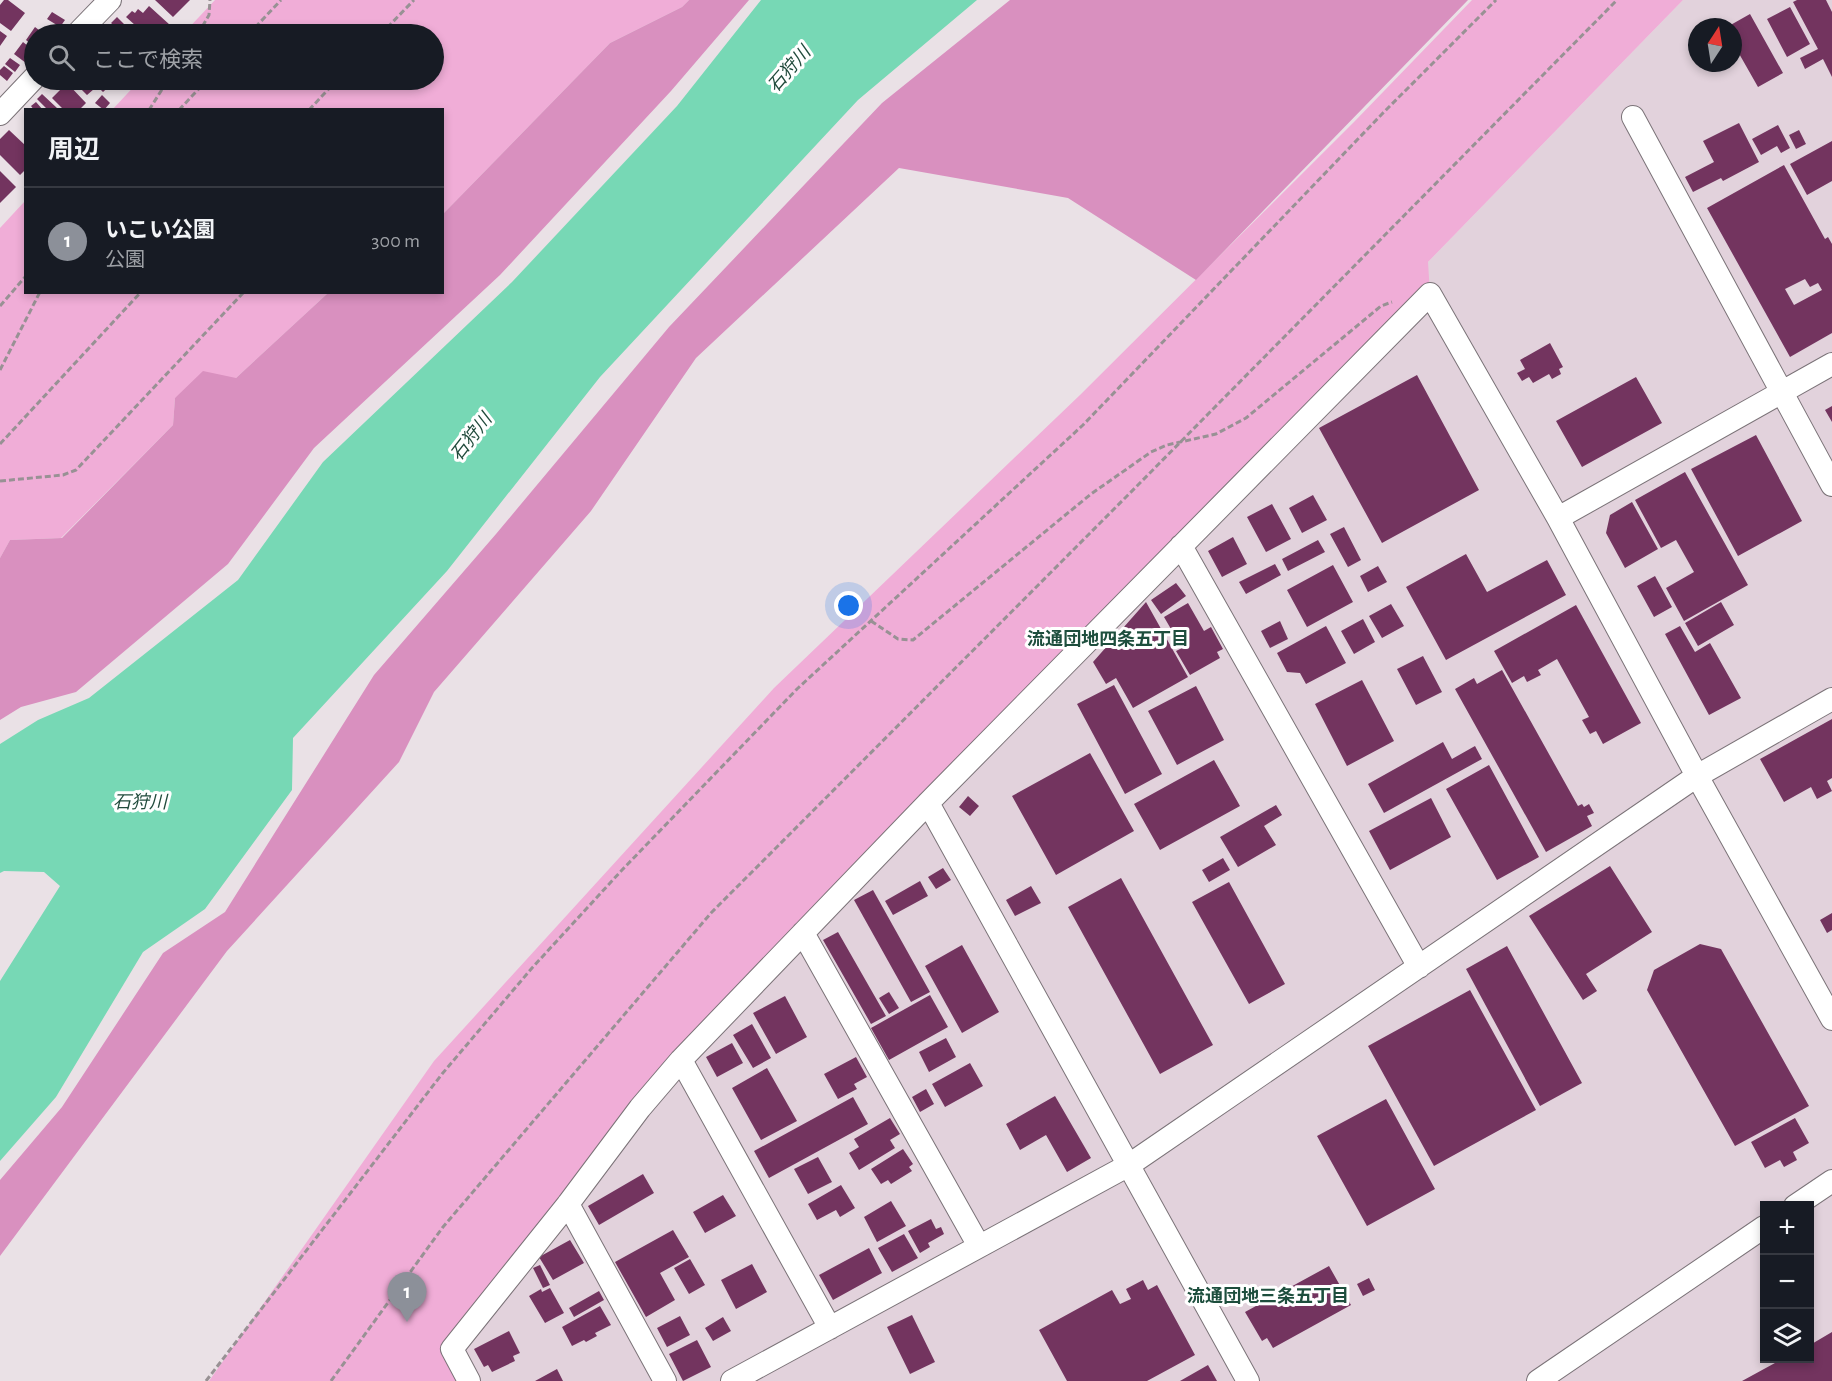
<!DOCTYPE html>
<html lang="ja">
<head>
<meta charset="utf-8">
<style>
  body { margin:0; font-family:"Alegreya Sans","Noto Sans JP",sans-serif; background:#242831; color:#f1f3f6 }
  .controls { position:absolute; right:18px; bottom:18px; display:grid; overflow:hidden; border-radius:0px; box-shadow:0 3px 9px #0003 }
  .controls button { width:54px; height:54px; display:grid; place-items:center; padding:0; border:0; border-bottom:2px solid #363941; background:#171b24; color:#f1f3f6; font:30px sans-serif }
  .compass { position:absolute; left:1688px; top:18px; width:54px; height:54px; border-radius:50%; background:#171b24; box-shadow:0 3px 9px #0003; rotate:12deg }
  .you { position:absolute; left:849px; top:606px; width:21px; height:21px; margin:-15px; border:4px solid #fff; border-radius:50%; background:#1a73e8; box-shadow:0 0 0 9px #1a73e833 }
  .badge { display:grid; place-items:center; width:39px; height:39px; border-radius:50%; background:#8c9099; color:#fff; font-size:20px; font-weight:700 }
  .pin { position:absolute; translate:-50% -50px; filter:drop-shadow(0 2px 3px #0008) }
  .pin::after { content:''; position:absolute; top:32px; width:21px; height:18px; background:inherit; clip-path:polygon(0 0,100% 0,50% 100%) }
  .list { margin:0; padding:0; list-style:none }
  h2 { display:flex; justify-content:space-between; align-items:center; height:78px; margin:0; padding:0 24px; font-size:26px }
  h2 small { font-size:20px; font-weight:400; color:#9ea1a6 }
  .list li { display:grid; grid-template-columns:39px 1fr auto; gap:18px; align-items:center; box-sizing:border-box; height:108px; padding:0 24px; border-top:2px solid #363941 }
  .list b { display:block; font-size:22px; white-space:nowrap }
  .list p { margin:0; font-size:20px; white-space:nowrap; color:#9ea1a6 }
  .list em { font-size:20px; font-style:normal; color:#9ea1a6 }
  .icon { flex:none; width:33px; height:33px; fill:none; stroke:currentColor; stroke-width:2; stroke-linecap:round; stroke-linejoin:round }
  .map { position:relative; flex:none; width:1832px; height:1381px; overflow:hidden }
  .search { position:absolute; background:#171b24; box-shadow:0 3px 9px #0003; left:24px; top:24px; width:420px; height:66px; display:flex; align-items:center; gap:15px; box-sizing:border-box; padding:0 21px; border-radius:33px; color:#9ea1a6; font-size:22px }
  .panel { position:absolute; background:#171b24; box-shadow:0 3px 9px #0003; left:24px; top:108px; width:420px; height:186px; border-radius:0px }
  .map>svg:first-child { display:block }
  .built { fill:#e2d2dc; fill-rule:evenodd }
  .green { fill:#f0add7 }
  .forest { fill:#d990bf }
  .water { fill:#77d8b5 }
  .building { fill:#73345f; fill-rule:evenodd }
  .lines { fill:none; stroke-linecap:round; stroke-linejoin:round }
  .minor-casing { stroke:#7b7378; stroke-width:24 }
  .path { stroke:#989194; stroke-width:3; stroke-dasharray:6 3; stroke-linecap:butt }
  .minor { stroke:#fff; stroke-width:22 }
  .labels { text-anchor:middle; stroke-width:6; stroke-linejoin:round; paint-order:stroke }
  .water-label { font-size:18px; font-style:italic; fill:#214b3c; stroke:#fff }
  .neighbourhood-label { font-size:18px; font-weight:bold; fill:#1d4e3d; stroke:#fff }
</style>
</head>
<body>
<div class="map">
<svg width="1832" height="1381" viewBox="0 0 1832 1381">
  <rect width="100%" height="100%" fill="#eae1e6"/>
  <path class="built" d="M 1683,0 L 1832,0 L 1832,1381 L 469,1381 L 452,1349 L 640,1108 L 1428,262 ZM 1697,27 L 1733,27 L 1733,63 L 1697,63 ZM 1764,1206 L 1810,1206 L 1810,1358 L 1764,1358 Z"/>
  <path class="green" d="M 215,0 L 689,0 L 682,7 L 610,43 L 443,214 L 442,110 L 112,110 L 140,80 L 434,80 L 434,34 L 183,34 Z
    M 1472,0 L 1683,0 L 1428,262 L 1430,294 L 681,1060 L 452,1349 L 469,1381 L 209,1381 L 434,1061 L 774,688 L 1080,395 L 1354,122 Z
    M 25,201 L 26,292 L 328,293 L 236,378 L 175,398 L 173,425 L 61,538 L 10,540 L 0,558 L 0,228 Z"/>
  <path class="forest" d="M 689,0 L 749,0 L 671,91 L 500,275 L 314,448 L 228,564 L 76,692 L 21,707 L 0,720 L 0,558 L 10,540 L 62,538 L 173,425 L 175,398 L 203,371 L 236,378 L 328,293 L 442,292 L 443,214 L 610,43 L 682,7 Z
    M 1010,0 L 1468,0 L 1196,280 L 1068,198 L 899,168 L 696,358 L 591,511 L 434,692 L 399,762 L 227,951 L 0,1256 L 0,1180 L 62,1107 L 163,953 L 225,912 L 374,675 L 496,534 L 669,327 L 882,103 Z"/>
  <path class="water" d="M 761,0 L 977,0 L 858,100 L 600,377 L 447,571 L 293,738 L 292,790 L 205,909 L 143,952 L 56,1097 L 0,1161 L 0,981 L 60,886 L 44,872 L 4,871 L 0,873 L 0,744 L 38,720 L 89,698 L 238,580 L 323,462 L 512,282 L 677,106 Z"/>
  <path class="building" d="M 4,0 L 8,0 L 25,13 L 11,31 L 0,23 L 0,5 Z
    M 155,0 L 190,0 L 173,17 Z
    M 1797,0 L 1826,0 L 1832,12 L 1832,77 L 1823,59 L 1805,69 L 1800,58 L 1818,49 L 1793,2 Z
    M 149,6 L 170,25 L 162,34 L 145,34 L 126,17 L 132,11 L 135,13 L 138,9 L 143,13 Z
    M 1790,7 L 1810,44 L 1787,57 L 1767,19 Z
    M 52,12 L 65,20 L 60,27 L 47,19 Z
    M 1750,14 L 1783,73 L 1758,87 L 1733,43 L 1733,27 L 1727,27 Z
    M 117,17 L 128,28 L 122,33 L 111,23 Z
    M 35,27 L 44,34 L 34,34 L 34,47 L 26,40 Z
    M 0,31 L 7,36 L 0,46 Z
    M 23,42 L 34,51 L 26,63 L 14,54 Z
    M 10,58 L 20,65 L 15,72 L 5,64 Z
    M 4,66 L 13,73 L 7,81 L 0,75 L 0,70 Z
    M 72,80 L 85,80 L 94,89 L 87,95 Z
    M 91,80 L 116,80 L 103,92 Z
    M 67,83 L 86,103 L 79,110 L 64,110 L 52,98 Z
    M 42,94 L 57,108 L 55,110 L 48,110 L 37,99 Z
    M 102,95 L 110,103 L 104,110 L 95,103 Z
    M 36,102 L 43,110 L 34,110 L 31,106 Z
    M 1739,123 L 1759,162 L 1723,181 L 1721,178 L 1693,192 L 1685,177 L 1714,162 L 1703,141 Z
    M 1778,125 L 1790,148 L 1781,153 L 1777,146 L 1761,155 L 1752,139 Z
    M 9,130 L 26,146 L 26,169 L 20,175 L 0,155 L 0,139 Z
    M 1799,130 L 1806,144 L 1796,149 L 1789,135 Z
    M 1832,141 L 1832,181 L 1807,195 L 1790,164 Z
    M 1784,165 L 1825,239 L 1828,237 L 1832,244 L 1832,333 L 1790,357 L 1707,208 ZM 1805,279 L 1810,287 L 1818,283 L 1822,290 L 1794,305 L 1785,289 Z
    M 0,171 L 16,187 L 0,203 Z
    M 1550,343 L 1563,367 L 1559,369 L 1561,374 L 1552,379 L 1549,374 L 1533,383 L 1529,377 L 1522,381 L 1517,373 L 1525,369 L 1520,360 Z
    M 1417,375 L 1479,490 L 1382,543 L 1319,428 Z
    M 1636,377 L 1662,423 L 1582,467 L 1556,421 Z
    M 1832,406 L 1832,422 L 1825,410 Z
    M 1756,435 L 1802,521 L 1738,556 L 1691,469 Z
    M 1685,472 L 1748,585 L 1684,621 L 1666,588 L 1694,572 L 1676,540 L 1661,548 L 1635,500 Z
    M 1313,495 L 1327,520 L 1302,533 L 1289,508 Z
    M 1632,502 L 1658,549 L 1625,568 L 1606,533 L 1610,515 Z
    M 1272,504 L 1291,539 L 1266,552 L 1247,517 Z
    M 1344,527 L 1361,560 L 1348,567 L 1330,534 Z
    M 1233,537 L 1247,564 L 1222,577 L 1208,551 Z
    M 1318,540 L 1325,552 L 1288,571 L 1282,559 Z
    M 1466,554 L 1487,592 L 1547,560 L 1566,595 L 1446,660 L 1406,587 Z
    M 1275,564 L 1281,575 L 1246,594 L 1239,582 Z
    M 1333,565 L 1353,602 L 1307,627 L 1287,590 Z
    M 1378,566 L 1387,582 L 1368,592 L 1360,576 Z
    M 1655,576 L 1672,607 L 1654,617 L 1637,586 Z
    M 1176,583 L 1186,596 L 1161,614 L 1151,600 Z
    M 1146,602 L 1188,677 L 1133,708 L 1116,678 L 1106,684 L 1093,662 Z
    M 1721,602 L 1734,625 L 1698,646 L 1685,623 Z
    M 1188,603 L 1204,631 L 1211,627 L 1223,649 L 1217,652 L 1220,658 L 1190,675 L 1176,651 L 1182,648 L 1164,617 Z
    M 1391,604 L 1404,626 L 1382,638 L 1369,616 Z
    M 1576,605 L 1641,723 L 1603,744 L 1596,731 L 1590,734 L 1582,720 L 1589,717 L 1557,659 L 1538,670 L 1541,675 L 1527,682 L 1524,676 L 1512,683 L 1494,651 Z
    M 1363,619 L 1375,642 L 1354,654 L 1341,631 Z
    M 1280,621 L 1288,639 L 1270,648 L 1261,631 Z
    M 1326,626 L 1346,663 L 1306,684 L 1300,673 L 1287,672 L 1277,653 Z
    M 1680,626 L 1695,652 L 1710,643 L 1741,698 L 1709,715 L 1665,634 Z
    M 1423,656 L 1442,692 L 1416,705 L 1397,669 Z
    M 1502,670 L 1578,806 L 1582,804 L 1584,807 L 1589,804 L 1594,813 L 1587,816 L 1592,826 L 1546,852 L 1455,689 L 1474,678 L 1477,684 Z
    M 1362,680 L 1394,741 L 1347,766 L 1315,704 Z
    M 1114,685 L 1162,774 L 1125,794 L 1077,704 Z
    M 1196,686 L 1224,740 L 1177,765 L 1148,711 Z
    M 1832,719 L 1832,778 L 1827,781 L 1832,791 L 1817,799 L 1811,787 L 1784,802 L 1760,759 Z
    M 1443,742 L 1452,759 L 1475,746 L 1482,759 L 1384,813 L 1368,784 Z
    M 1090,753 L 1134,831 L 1056,875 L 1012,796 Z
    M 1214,760 L 1240,806 L 1160,850 L 1134,804 Z
    M 1489,765 L 1539,857 L 1497,880 L 1446,789 Z
    M 968,796 L 979,806 L 970,816 L 959,807 Z
    M 1431,798 L 1451,837 L 1390,870 L 1369,831 Z
    M 1276,805 L 1282,815 L 1264,826 L 1276,845 L 1238,867 L 1220,837 Z
    M 1223,858 L 1230,870 L 1209,882 L 1202,870 Z
    M 1610,866 L 1652,932 L 1586,974 L 1597,991 L 1583,1000 L 1529,916 Z
    M 943,868 L 951,880 L 936,889 L 928,877 Z
    M 1121,878 L 1213,1045 L 1160,1074 L 1068,907 Z
    M 920,881 L 928,896 L 893,915 L 885,901 Z
    M 1229,882 L 1285,984 L 1249,1004 L 1192,902 Z
    M 1031,886 L 1041,903 L 1015,916 L 1006,900 Z
    M 873,890 L 930,992 L 911,1002 L 854,900 Z
    M 1832,913 L 1832,930 L 1827,933 L 1820,920 Z
    M 838,932 L 886,1016 L 871,1024 L 823,940 Z
    M 1700,944 L 1721,949 L 1809,1106 L 1735,1146 L 1647,990 L 1654,970 Z
    M 962,945 L 999,1012 L 962,1033 L 925,966 Z
    M 1507,946 L 1582,1083 L 1540,1106 L 1466,969 Z
    M 1470,990 L 1536,1110 L 1434,1166 L 1368,1046 Z
    M 889,992 L 899,1008 L 889,1014 L 879,998 Z
    M 930,995 L 948,1027 L 889,1060 L 871,1028 Z
    M 785,996 L 807,1037 L 776,1054 L 753,1013 Z
    M 752,1024 L 771,1058 L 753,1068 L 733,1035 Z
    M 946,1038 L 956,1057 L 929,1072 L 919,1052 Z
    M 732,1043 L 743,1063 L 717,1077 L 706,1057 Z
    M 856,1057 L 867,1077 L 854,1084 L 857,1089 L 838,1099 L 824,1074 Z
    M 970,1063 L 983,1086 L 945,1107 L 932,1084 Z
    M 767,1068 L 797,1121 L 761,1140 L 732,1088 Z
    M 926,1089 L 934,1104 L 920,1112 L 912,1097 Z
    M 1055,1096 L 1091,1158 L 1067,1172 L 1046,1135 L 1020,1150 L 1006,1124 Z
    M 853,1097 L 868,1124 L 769,1178 L 754,1151 Z
    M 1386,1099 L 1435,1189 L 1367,1226 L 1317,1136 Z
    M 890,1118 L 900,1134 L 890,1140 L 895,1148 L 859,1170 L 849,1153 L 859,1147 L 854,1139 Z
    M 1795,1118 L 1809,1143 L 1793,1152 L 1797,1160 L 1784,1167 L 1780,1160 L 1765,1168 L 1751,1142 Z
    M 903,1149 L 913,1164 L 909,1167 L 912,1171 L 891,1184 L 888,1180 L 881,1184 L 871,1169 Z
    M 818,1157 L 832,1182 L 808,1194 L 794,1169 Z
    M 643,1174 L 654,1193 L 599,1225 L 588,1206 Z
    M 841,1185 L 855,1208 L 840,1217 L 836,1210 L 817,1220 L 808,1204 Z
    M 723,1195 L 736,1216 L 705,1233 L 693,1212 Z
    M 891,1201 L 906,1226 L 877,1242 L 864,1217 Z
    M 931,1219 L 936,1229 L 941,1227 L 944,1234 L 928,1243 L 930,1247 L 920,1253 L 908,1231 Z
    M 673,1230 L 689,1257 L 660,1273 L 675,1300 L 646,1317 L 615,1262 Z
    M 904,1234 L 918,1258 L 892,1272 L 878,1248 Z
    M 570,1240 L 584,1263 L 553,1280 L 539,1257 Z
    M 869,1248 L 882,1273 L 833,1300 L 819,1275 Z
    M 690,1259 L 705,1285 L 689,1294 L 674,1268 Z
    M 752,1264 L 767,1292 L 736,1309 L 721,1280 Z
    M 540,1265 L 550,1285 L 543,1288 L 533,1268 Z
    M 1329,1266 L 1351,1305 L 1273,1348 L 1267,1338 L 1262,1341 L 1245,1312 Z
    M 1369,1278 L 1375,1290 L 1363,1296 L 1357,1284 Z
    M 1143,1280 L 1148,1290 L 1157,1285 L 1195,1355 L 1147,1381 L 1067,1381 L 1039,1330 L 1112,1290 L 1120,1304 L 1131,1299 L 1126,1289 Z
    M 550,1288 L 564,1313 L 545,1323 L 529,1296 L 541,1289 L 542,1292 Z
    M 599,1291 L 604,1300 L 574,1317 L 569,1308 Z
    M 600,1306 L 611,1325 L 595,1333 L 597,1336 L 586,1342 L 584,1340 L 572,1346 L 562,1327 Z
    M 912,1315 L 935,1362 L 910,1374 L 887,1327 Z
    M 680,1316 L 690,1335 L 667,1347 L 657,1328 Z
    M 723,1317 L 731,1331 L 713,1341 L 705,1328 Z
    M 509,1331 L 520,1353 L 513,1356 L 515,1361 L 492,1372 L 488,1365 L 484,1367 L 474,1349 Z
    M 1832,1332 L 1832,1381 L 1742,1381 L 1784,1358 L 1810,1358 L 1810,1345 Z
    M 697,1340 L 711,1367 L 683,1381 L 669,1354 Z
    M 1208,1365 L 1217,1381 L 1180,1381 Z
    M 557,1369 L 563,1381 L 535,1381 Z"/>
  <g class="lines">
    <defs>
      <path id="minor" d="M 77,34 L 110,0
        M 0,114 L 34,78
        M 1633,117 L 1832,485
        M 1558,518 L 1832,364
        M 1181,546 L 1419,967
        M 928,803 L 1248,1381
        M 803,933 L 979,1246
        M 681,1060 L 830,1328
        M 568,1204 L 665,1381
        M 1795,1206 L 1832,1181
        M 469,1381 L 452,1349 L 568,1204 L 640,1108 L 681,1060 L 928,803 L 1430,294 L 1558,518 L 1697,776 L 1832,1019
        M 732,1381 L 1129,1165 L 1697,776 L 1832,699
        M 1538,1381 L 1764,1227"/>
    </defs>
    <use href="#minor" class="minor-casing"/>
    <path class="path" d="M 198,34 L 209,15 L 210,0
      M 249,34 L 281,0
      M 381,34 L 414,0
      M 149,110 L 168,80
      M 179,110 L 207,80
      M 309,110 L 337,80
      M 0,306 L 26,276
      M 0,370 L 40,292
      M 0,444 L 141,292
      M 0,481 L 63,475 L 76,470 L 244,292
      M 871,621 L 898,639 L 913,640 L 1091,494 L 1151,452 L 1167,445 L 1216,434 L 1246,418 L 1381,306 L 1392,302
      M 206,1381 L 442,1074 L 532,968 L 622,870 L 797,689 L 1083,425 L 1382,114 L 1496,0
      M 331,1381 L 443,1227 L 711,913 L 1135,488 L 1617,0"/>
    <use href="#minor" class="minor"/>
  </g>
  <g class="labels">
    <g class="water-label">
      <text transform="translate(789 69) rotate(-49)" y="6">石狩川</text>
      <text transform="translate(471 437) rotate(-52)" y="6">石狩川</text>
      <text x="140" y="808">石狩川</text>
    </g>
    <g class="neighbourhood-label">
      <text x="1108" y="645">流通団地四条五丁目</text>
      <text x="1268" y="1302">流通団地三条五丁目</text>
    </g>
  </g>
</svg>
<div class="controls">
<button>+</button>
<button>−</button>
<button><svg class="icon" aria-label="layers" viewBox="0 0 24 24"><path d="M12 4l9 5-9 5-9-5zM3 14l9 5 9-5"/></svg></button>
</div>
<svg class="compass" viewBox="-18 -18 36 36"><path d="M0-13l5 13h-10z" fill="#e53935"/><path d="M0 13l5-13h-10z" fill="#9ea1a6"/></svg>
<div class="you"></div>
<div class="pin badge" style="left:407px;top:1322px">1</div>
<div class="search"><svg class="icon" aria-label="search" viewBox="0 0 24 24"><circle cx="10" cy="10" r="6"/><path d="M15 15l6 6"/></svg>ここで検索</div>
<section class="panel">
<h2>周辺<small></small></h2>
<ul class="list">
<li><span class="badge">1</span><div><b>いこい公園</b><p>公園</p></div><em>300 m</em></li>
</ul>
</section>
</div>
</body>
</html>
